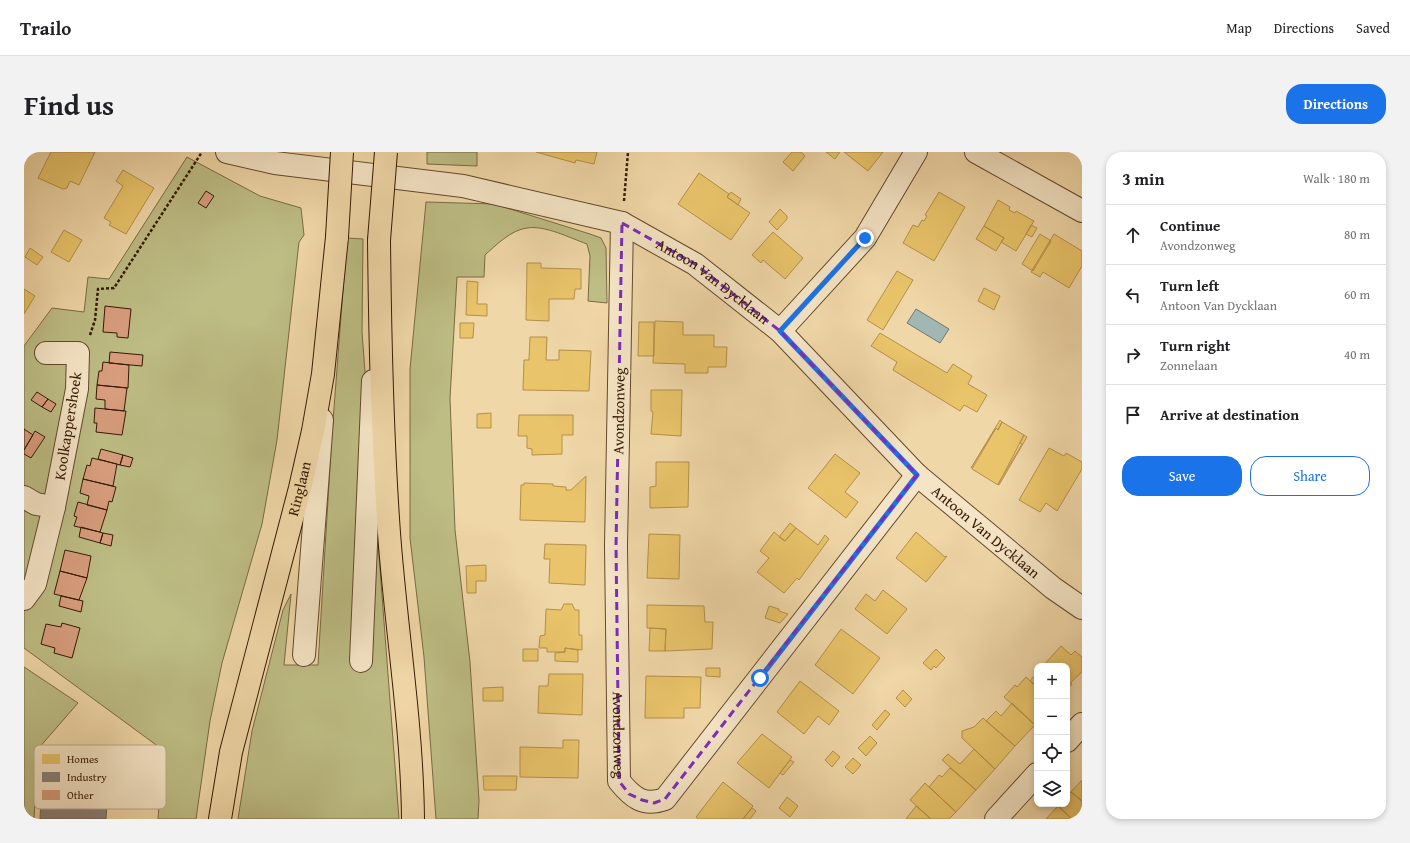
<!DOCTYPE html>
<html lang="en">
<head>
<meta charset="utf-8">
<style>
  body { margin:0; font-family:"Gentium Book Plus",serif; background:#f2f2f2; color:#202124 }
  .controls { position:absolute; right:12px; bottom:12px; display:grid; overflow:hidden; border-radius:8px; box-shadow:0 2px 6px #0003 }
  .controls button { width:36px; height:36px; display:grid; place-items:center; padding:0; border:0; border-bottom:1px solid #e0e0e0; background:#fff; color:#202124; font:20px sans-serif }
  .stop { position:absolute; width:12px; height:12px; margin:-9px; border:3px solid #1a73e8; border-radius:50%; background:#fff }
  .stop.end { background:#1a73e8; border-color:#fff; box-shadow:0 1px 4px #0008 }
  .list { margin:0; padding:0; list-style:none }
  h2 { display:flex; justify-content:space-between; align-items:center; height:52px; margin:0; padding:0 16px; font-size:17px }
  h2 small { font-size:13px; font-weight:400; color:#757577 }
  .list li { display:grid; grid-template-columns:26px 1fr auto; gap:12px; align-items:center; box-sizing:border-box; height:60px; padding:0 16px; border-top:1px solid #e0e0e0 }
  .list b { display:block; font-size:15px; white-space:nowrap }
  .list p { margin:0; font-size:13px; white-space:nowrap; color:#757577 }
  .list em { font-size:13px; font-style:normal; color:#757577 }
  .actions { display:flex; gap:8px; padding:12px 16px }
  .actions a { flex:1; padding:9px 0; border:1px solid #1a73e8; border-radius:16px; text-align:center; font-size:14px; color:#1a73e8 }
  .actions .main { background:#1a73e8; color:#fff }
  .icon { flex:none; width:22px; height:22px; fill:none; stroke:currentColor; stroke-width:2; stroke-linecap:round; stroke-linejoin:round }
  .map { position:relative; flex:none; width:1058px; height:667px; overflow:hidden; border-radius:16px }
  header { display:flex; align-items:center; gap:24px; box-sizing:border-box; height:56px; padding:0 20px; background:#fff; border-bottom:1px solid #e0e0e0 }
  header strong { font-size:19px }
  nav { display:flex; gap:22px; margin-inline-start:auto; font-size:14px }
  .intro { display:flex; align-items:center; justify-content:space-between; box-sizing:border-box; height:96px; padding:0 24px }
  h1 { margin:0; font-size:28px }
  .button { padding:10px 18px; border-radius:16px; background:#1a73e8; color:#fff; font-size:14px; font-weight:700 }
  main { display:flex; gap:24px; padding:0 24px }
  aside { flex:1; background:#fff; border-radius:16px; box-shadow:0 2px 6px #0003 }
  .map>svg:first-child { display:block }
  .green { fill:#bdbd84; stroke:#7a6a44 }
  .water { fill:#a0b7b4; stroke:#76776d }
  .homes { fill:#e9c46a; stroke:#b3904b }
  .industry { fill:#8a817c; stroke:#716258 }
  .building { fill:#d89e7e; stroke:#361803 }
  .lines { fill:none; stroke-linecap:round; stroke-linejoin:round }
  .minor-casing { stroke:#64482c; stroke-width:24 }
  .highway-casing { stroke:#361803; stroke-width:24 }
  .path { stroke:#361803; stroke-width:2.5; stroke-dasharray:3 2; stroke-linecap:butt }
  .minor { stroke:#f5e5c6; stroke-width:22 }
  .highway { stroke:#f0d7a7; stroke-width:22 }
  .highway-bridge-casing { stroke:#361803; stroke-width:24; stroke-linecap:butt }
  .highway-bridge { stroke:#f0d7a7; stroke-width:22 }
  .route { stroke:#1a73e8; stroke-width:5 }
  .marked { fill:none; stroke:#7b2cbf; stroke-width:3; stroke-dasharray:8 5; stroke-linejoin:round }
  .labels { text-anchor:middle; stroke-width:4; stroke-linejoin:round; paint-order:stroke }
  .street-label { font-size:15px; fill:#361803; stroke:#f5e5c6 }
  .key { fill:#f5e5c6; stroke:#bca88c; stroke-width:1 }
  .key-label { font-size:11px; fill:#361803 }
</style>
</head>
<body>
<header>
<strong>Trailo</strong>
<nav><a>Map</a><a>Directions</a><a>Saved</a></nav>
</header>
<div class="intro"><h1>Find us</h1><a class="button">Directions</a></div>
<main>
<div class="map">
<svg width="1058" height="667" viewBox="0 0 1058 667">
  <rect width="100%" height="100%" fill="#f0d7a7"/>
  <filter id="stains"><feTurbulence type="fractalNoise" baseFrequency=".005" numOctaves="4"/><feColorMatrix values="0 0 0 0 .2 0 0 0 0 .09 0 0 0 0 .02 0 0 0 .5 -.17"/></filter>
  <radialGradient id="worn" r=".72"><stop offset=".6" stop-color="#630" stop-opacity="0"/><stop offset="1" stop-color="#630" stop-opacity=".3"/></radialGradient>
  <path class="green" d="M 403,0 L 453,0 L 453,14 L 403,12 Z
    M 163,5 L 236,44 L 277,56 L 280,83 L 275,90 L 253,288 L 238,372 L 198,511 L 186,569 L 172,667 L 134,667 L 139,598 L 0,496 L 0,194 L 28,156 L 60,160 L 64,125 L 85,127 Z
    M 402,50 L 470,52 L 566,82 L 577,86 L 582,96 L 583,151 L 564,149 L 566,104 L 563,92 C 546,86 521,73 503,76 C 487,78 472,93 461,103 L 460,125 L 433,125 L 426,246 L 431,378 L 446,510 L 455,648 L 454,667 L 412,667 L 400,505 L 386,386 L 386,217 Z
    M 323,86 L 339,87 L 338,180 L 375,667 L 214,667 L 228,579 L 259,458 L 267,442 L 260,513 L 294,513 L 308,282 Z
    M 0,515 L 54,551 L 14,597 L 10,667 L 0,667 Z"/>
  <path class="water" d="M 892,157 L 925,177 L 916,191 L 883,171 Z"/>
  <path class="homes" d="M 27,0 L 71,0 L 55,33 L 46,29 L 43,36 L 39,37 L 14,26 Z
    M 512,0 L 573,0 L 570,12 L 552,8 L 551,11 Z
    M 768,0 L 777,0 L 781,4 L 769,19 L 759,10 Z
    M 802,0 L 816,0 L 811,7 Z
    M 820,0 L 859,0 L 844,19 Z
    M 99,18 L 130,36 L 102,82 L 85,73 L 87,70 L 80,66 L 99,34 L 92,29 Z
    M 675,21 L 705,42 L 703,45 L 726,61 L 707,88 L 654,52 Z
    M 707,40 L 717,47 L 714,53 L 703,45 Z
    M 915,40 L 941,55 L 910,109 L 879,91 L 889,73 L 894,75 L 898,68 L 900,69 L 903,64 L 901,63 Z
    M 974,48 L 986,55 L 985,58 L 991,61 L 992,59 L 1010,69 L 992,99 L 977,90 L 980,86 L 960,74 Z
    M 756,57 L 763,64 L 763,67 L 753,78 L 745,70 Z
    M 1007,73 L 1013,76 L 1008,85 L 1002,82 Z
    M 960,74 L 980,86 L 972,99 L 952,87 Z
    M 40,78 L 58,88 L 45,110 L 27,100 Z
    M 749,80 L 779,106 L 761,127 L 739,108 L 737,111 L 728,103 Z
    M 1016,82 L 1027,89 L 1009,119 L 998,112 Z
    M 1030,82 L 1058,99 L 1058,114 L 1045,136 L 1019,120 L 1016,125 L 1007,120 Z
    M 6,96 L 19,105 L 13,113 L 1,105 Z
    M 503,111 L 517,111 L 517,116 L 557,117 L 557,137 L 551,137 L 550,147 L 525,147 L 525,169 L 502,168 Z
    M 873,119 L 889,128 L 859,178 L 843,168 Z
    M 443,129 L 454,130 L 453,152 L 463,152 L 463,164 L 442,163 Z
    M 960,136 L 976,144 L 970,158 L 954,149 Z
    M 0,137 L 11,144 L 0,162 Z
    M 631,169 L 659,170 L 659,183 L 690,183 L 690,195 L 703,195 L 702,215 L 684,215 L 684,221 L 661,221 L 661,212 L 629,211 Z
    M 615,170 L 630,170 L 630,204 L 614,204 Z
    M 436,171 L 450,171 L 449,186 L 436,186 Z
    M 856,181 L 923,221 L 929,212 L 948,224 L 944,232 L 963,243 L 953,260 L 940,253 L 936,259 L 869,218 L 873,210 L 847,194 Z
    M 506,185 L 523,185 L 522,208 L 535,208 L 535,198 L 567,199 L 565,239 L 499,238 L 500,208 L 505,208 Z
    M 627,238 L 658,238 L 657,284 L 627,282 L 629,260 L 627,259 Z
    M 467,261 L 467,276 L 453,276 L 453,262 Z
    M 495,263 L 549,263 L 549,283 L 538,283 L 538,302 L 508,303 L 508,297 L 503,296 L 503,284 L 494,284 Z
    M 976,268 L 978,270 L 974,278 L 972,276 L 947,316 Z
    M 978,270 L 1000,283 L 974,333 L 948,317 L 972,276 L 974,278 Z
    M 1000,283 L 1003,285 L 975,333 L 974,332 L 998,292 L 996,291 Z
    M 1025,296 L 1040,304 L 1042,301 L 1058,310 L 1058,317 L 1033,359 L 1022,351 L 1016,360 L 995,348 Z
    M 811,302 L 836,321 L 821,340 L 834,350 L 822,366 L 784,336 Z
    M 632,310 L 665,310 L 664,355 L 626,356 L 626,335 L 632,334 Z
    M 562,324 L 561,370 L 496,368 L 497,333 L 500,333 L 500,331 L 529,332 L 529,334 L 542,335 L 542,338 L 547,338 Z
    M 766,371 L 772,376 L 761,389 L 755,385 Z
    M 772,376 L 794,393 L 801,383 L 805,387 L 775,428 L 773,426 L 760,441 L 733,420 L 745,406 L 736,399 L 750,380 L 761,389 Z
    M 892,380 L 921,405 L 923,404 L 902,430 L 872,406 Z
    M 625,382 L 656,383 L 655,427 L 623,426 Z
    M 521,392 L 562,393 L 561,433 L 525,431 L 526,407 L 520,407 Z
    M 462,413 L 462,429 L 452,429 L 452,441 L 443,441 L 442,414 Z
    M 859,438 L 883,457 L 863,482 L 831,457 L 842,442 L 851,449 Z
    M 540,452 L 548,452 L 551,458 L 555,458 L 555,483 L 558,483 L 558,498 L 541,496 L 541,500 L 523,500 L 523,496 L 515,496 L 516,484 L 521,483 L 522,457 L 537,458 Z
    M 623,453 L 680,454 L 681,470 L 689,470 L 688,497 L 641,499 L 642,477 L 623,476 Z
    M 745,454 L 755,457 L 755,459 L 764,462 L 756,471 L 741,466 Z
    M 626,476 L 642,477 L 641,499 L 625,499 Z
    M 817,477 L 856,506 L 829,542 L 791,513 Z
    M 1037,494 L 1047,503 L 1051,499 L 1058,505 L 1058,520 L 1046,531 L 1048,532 L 1043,537 L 1043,514 L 1019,514 Z
    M 541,496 L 554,498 L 554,510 L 531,509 L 531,501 L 541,500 Z
    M 499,497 L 514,497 L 514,509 L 499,509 Z
    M 912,497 L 921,506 L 912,516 L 910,514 L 907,518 L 899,511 Z
    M 682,516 L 696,516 L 696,525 L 682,524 Z
    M 1013,521 L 1013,535 L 1006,529 Z
    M 525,522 L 559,522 L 558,563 L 514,561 L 515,534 L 524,534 Z
    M 622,524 L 677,525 L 676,556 L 660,556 L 660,566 L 621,566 Z
    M 1002,525 L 1013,535 L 1013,571 L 1011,573 L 980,545 L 991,533 L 993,535 Z
    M 776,529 L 815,559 L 805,573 L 794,564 L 780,582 L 753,560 Z
    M 479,535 L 479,549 L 459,549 L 459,536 Z
    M 879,538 L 888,547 L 881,555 L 872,546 Z
    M 988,551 L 1011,573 L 991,594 L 962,569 L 972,559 L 977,564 Z
    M 861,558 L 866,562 L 853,578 L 848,573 Z
    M 959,566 L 991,594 L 971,617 L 938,586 L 938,579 L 950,575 Z
    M 738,582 L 768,605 L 745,636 L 713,611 Z
    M 846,584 L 853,591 L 842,604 L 834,596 Z
    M 539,588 L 555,588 L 554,626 L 496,625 L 496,595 L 539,596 Z
    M 950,597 L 971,617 L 952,638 L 918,608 L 924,602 L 936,612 Z
    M 809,599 L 816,605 L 808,615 L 801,608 Z
    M 829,606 L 837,613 L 829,622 L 821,615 Z
    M 766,608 L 770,610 L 759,623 L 756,621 Z
    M 926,616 L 952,638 L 932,660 L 905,635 L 915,623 L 918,625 Z
    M 459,624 L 493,624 L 492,638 L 460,638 Z
    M 1058,628 L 1058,649 L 1047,640 Z
    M 699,630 L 729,654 L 719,667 L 674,667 L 672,665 Z
    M 901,631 L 932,660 L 925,667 L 907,667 L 886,648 Z
    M 1047,640 L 1058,649 L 1058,667 L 1048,667 L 1034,654 L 1036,652 L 1043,652 L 1043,644 Z
    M 763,645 L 774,654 L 766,665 L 755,656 Z
    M 892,654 L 907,667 L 882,667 Z
    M 1034,654 L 1048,667 L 1022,667 Z
    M 728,656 L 732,659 L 726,667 L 719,667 Z"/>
  <path class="industry" d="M 18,622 L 85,626 L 82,667 L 16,667 Z"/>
  <path class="building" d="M 182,39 L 190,44 L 182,56 L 174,51 Z
    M 81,154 L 107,157 L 104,186 L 93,185 L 93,181 L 79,180 Z
    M 86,200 L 119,203 L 118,214 L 85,211 Z
    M 79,210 L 105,213 L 104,236 L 73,233 L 75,219 L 78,219 Z
    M 73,233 L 103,236 L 100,259 L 81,257 L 81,248 L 72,247 Z
    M 13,240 L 24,247 L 18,255 L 7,248 Z
    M 24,247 L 32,252 L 27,260 L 18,255 Z
    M 71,256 L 102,259 L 98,283 L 72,280 L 73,271 L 70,271 Z
    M 0,277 L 9,283 L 0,298 Z
    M 11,279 L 21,285 L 7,306 L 0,302 L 0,298 Z
    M 77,297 L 99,303 L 96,313 L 74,307 Z
    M 99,303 L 109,306 L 106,315 L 96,313 Z
    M 68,306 L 93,312 L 89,334 L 59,327 L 63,313 L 66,314 Z
    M 59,327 L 92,335 L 88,350 L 85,349 L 83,358 L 63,353 L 65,344 L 56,341 Z
    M 54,350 L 83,358 L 76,380 L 50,374 L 53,365 L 50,364 Z
    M 57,375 L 79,381 L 76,391 L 55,385 Z
    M 79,381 L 89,383 L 87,394 L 76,391 Z
    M 41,398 L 67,404 L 63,426 L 36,419 Z
    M 36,419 L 63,426 L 55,448 L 30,442 Z
    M 37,444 L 59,449 L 57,460 L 35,454 Z
    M 38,471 L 56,476 L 48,506 L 30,501 L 31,496 L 17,492 L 22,472 L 37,475 Z"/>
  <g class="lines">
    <defs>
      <g id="minor">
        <path id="s1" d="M 203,0 L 251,11 L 439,34 L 598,71 L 671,112 L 756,179 L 893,323 L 1029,436 L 1058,456"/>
        <path d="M 952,0 L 1058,59"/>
        <path id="s2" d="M 598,71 L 592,394 L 595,629 C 608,645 619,655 641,647 L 893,323"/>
        <path d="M 756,179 L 841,86 L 892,0"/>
        <path d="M 22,201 L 54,201 L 53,237 L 30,355"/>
        <path d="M 0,345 L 12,352 L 30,355 L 11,432 L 0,447"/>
        <path d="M 280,503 L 298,268"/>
        <path d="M 337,509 L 349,229"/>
        <path d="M 1043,589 L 1058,572"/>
        <path d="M 972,667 L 1013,622"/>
      </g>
      <g id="highway">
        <path d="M 355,88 C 356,186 358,284 365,381 C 372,477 388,571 389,667"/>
        <path id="s3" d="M 196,667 L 207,600 L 276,336 L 289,279 L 299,222 L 313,85"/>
      </g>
    </defs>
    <use href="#minor" class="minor-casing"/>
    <use href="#highway" class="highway-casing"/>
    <path class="path" d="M 600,49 L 604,0
      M 66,183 L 71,168 L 74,137 L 90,136 L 178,0"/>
    <use href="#minor" class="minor"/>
    <use href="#highway" class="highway"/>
    <defs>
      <path id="highway-bridge" d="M 313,85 L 318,0
        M 355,88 L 362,0"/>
    </defs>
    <use href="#highway-bridge" class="highway-bridge-casing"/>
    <use href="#highway-bridge" class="highway-bridge"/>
  </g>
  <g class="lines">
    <path class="route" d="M 736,526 L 893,323 L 756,179 L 841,86"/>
  </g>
  <path class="marked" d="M 598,71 L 671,112 L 756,179 L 893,323 L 641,647 L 630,651 L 618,648 L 605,642 L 595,629 L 592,394 Z"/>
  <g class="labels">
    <g class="street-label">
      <text dy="5" stroke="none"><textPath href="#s1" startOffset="510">Antoon Van Dycklaan</textPath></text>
      <text transform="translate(595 259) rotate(-89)" y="5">Avondzonweg</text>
      <text transform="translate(44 274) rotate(-81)" y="5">Koolkappershoek</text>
      <text dy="5" stroke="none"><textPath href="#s3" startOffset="340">Ringlaan</textPath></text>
      <text dy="5" stroke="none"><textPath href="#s1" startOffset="882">Antoon Van Dycklaan</textPath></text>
      <text dy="5" stroke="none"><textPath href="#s2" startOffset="512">Avondzonweg</textPath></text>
    </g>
  </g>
  <rect x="10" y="593" width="132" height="64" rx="6" class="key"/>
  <rect x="18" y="602" width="18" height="10" fill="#e9c46a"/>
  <rect x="18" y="620" width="18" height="10" fill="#8a817c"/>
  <rect x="18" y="638" width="18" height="10" fill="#d89e7e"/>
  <g class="key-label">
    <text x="43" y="611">Homes</text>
    <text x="43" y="629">Industry</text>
    <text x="43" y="647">Other</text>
  </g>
  <rect width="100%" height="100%" filter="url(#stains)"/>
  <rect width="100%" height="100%" fill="url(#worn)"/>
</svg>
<div class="controls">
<button>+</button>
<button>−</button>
<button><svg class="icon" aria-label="locate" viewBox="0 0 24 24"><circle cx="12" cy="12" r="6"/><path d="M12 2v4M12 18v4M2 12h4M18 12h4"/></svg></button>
<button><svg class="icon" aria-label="layers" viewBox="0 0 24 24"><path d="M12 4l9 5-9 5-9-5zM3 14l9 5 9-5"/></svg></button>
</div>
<div class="stop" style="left:736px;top:526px"></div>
<div class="stop end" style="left:841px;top:86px"></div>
</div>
<aside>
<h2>3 min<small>Walk · 180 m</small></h2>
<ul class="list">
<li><svg class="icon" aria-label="ahead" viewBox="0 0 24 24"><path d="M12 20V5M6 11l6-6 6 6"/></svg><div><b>Continue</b><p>Avondzonweg</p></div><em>80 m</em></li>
<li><svg class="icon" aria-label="left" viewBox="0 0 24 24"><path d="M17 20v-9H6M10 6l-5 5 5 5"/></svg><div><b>Turn left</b><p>Antoon Van Dycklaan</p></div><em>60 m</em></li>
<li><svg class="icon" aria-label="right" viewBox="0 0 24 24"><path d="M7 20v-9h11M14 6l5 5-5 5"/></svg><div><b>Turn right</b><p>Zonnelaan</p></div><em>40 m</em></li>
<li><svg class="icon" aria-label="arrive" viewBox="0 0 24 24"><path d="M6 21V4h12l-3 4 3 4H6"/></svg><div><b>Arrive at destination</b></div></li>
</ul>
<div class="actions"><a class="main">Save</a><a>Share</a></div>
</aside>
</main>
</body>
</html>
